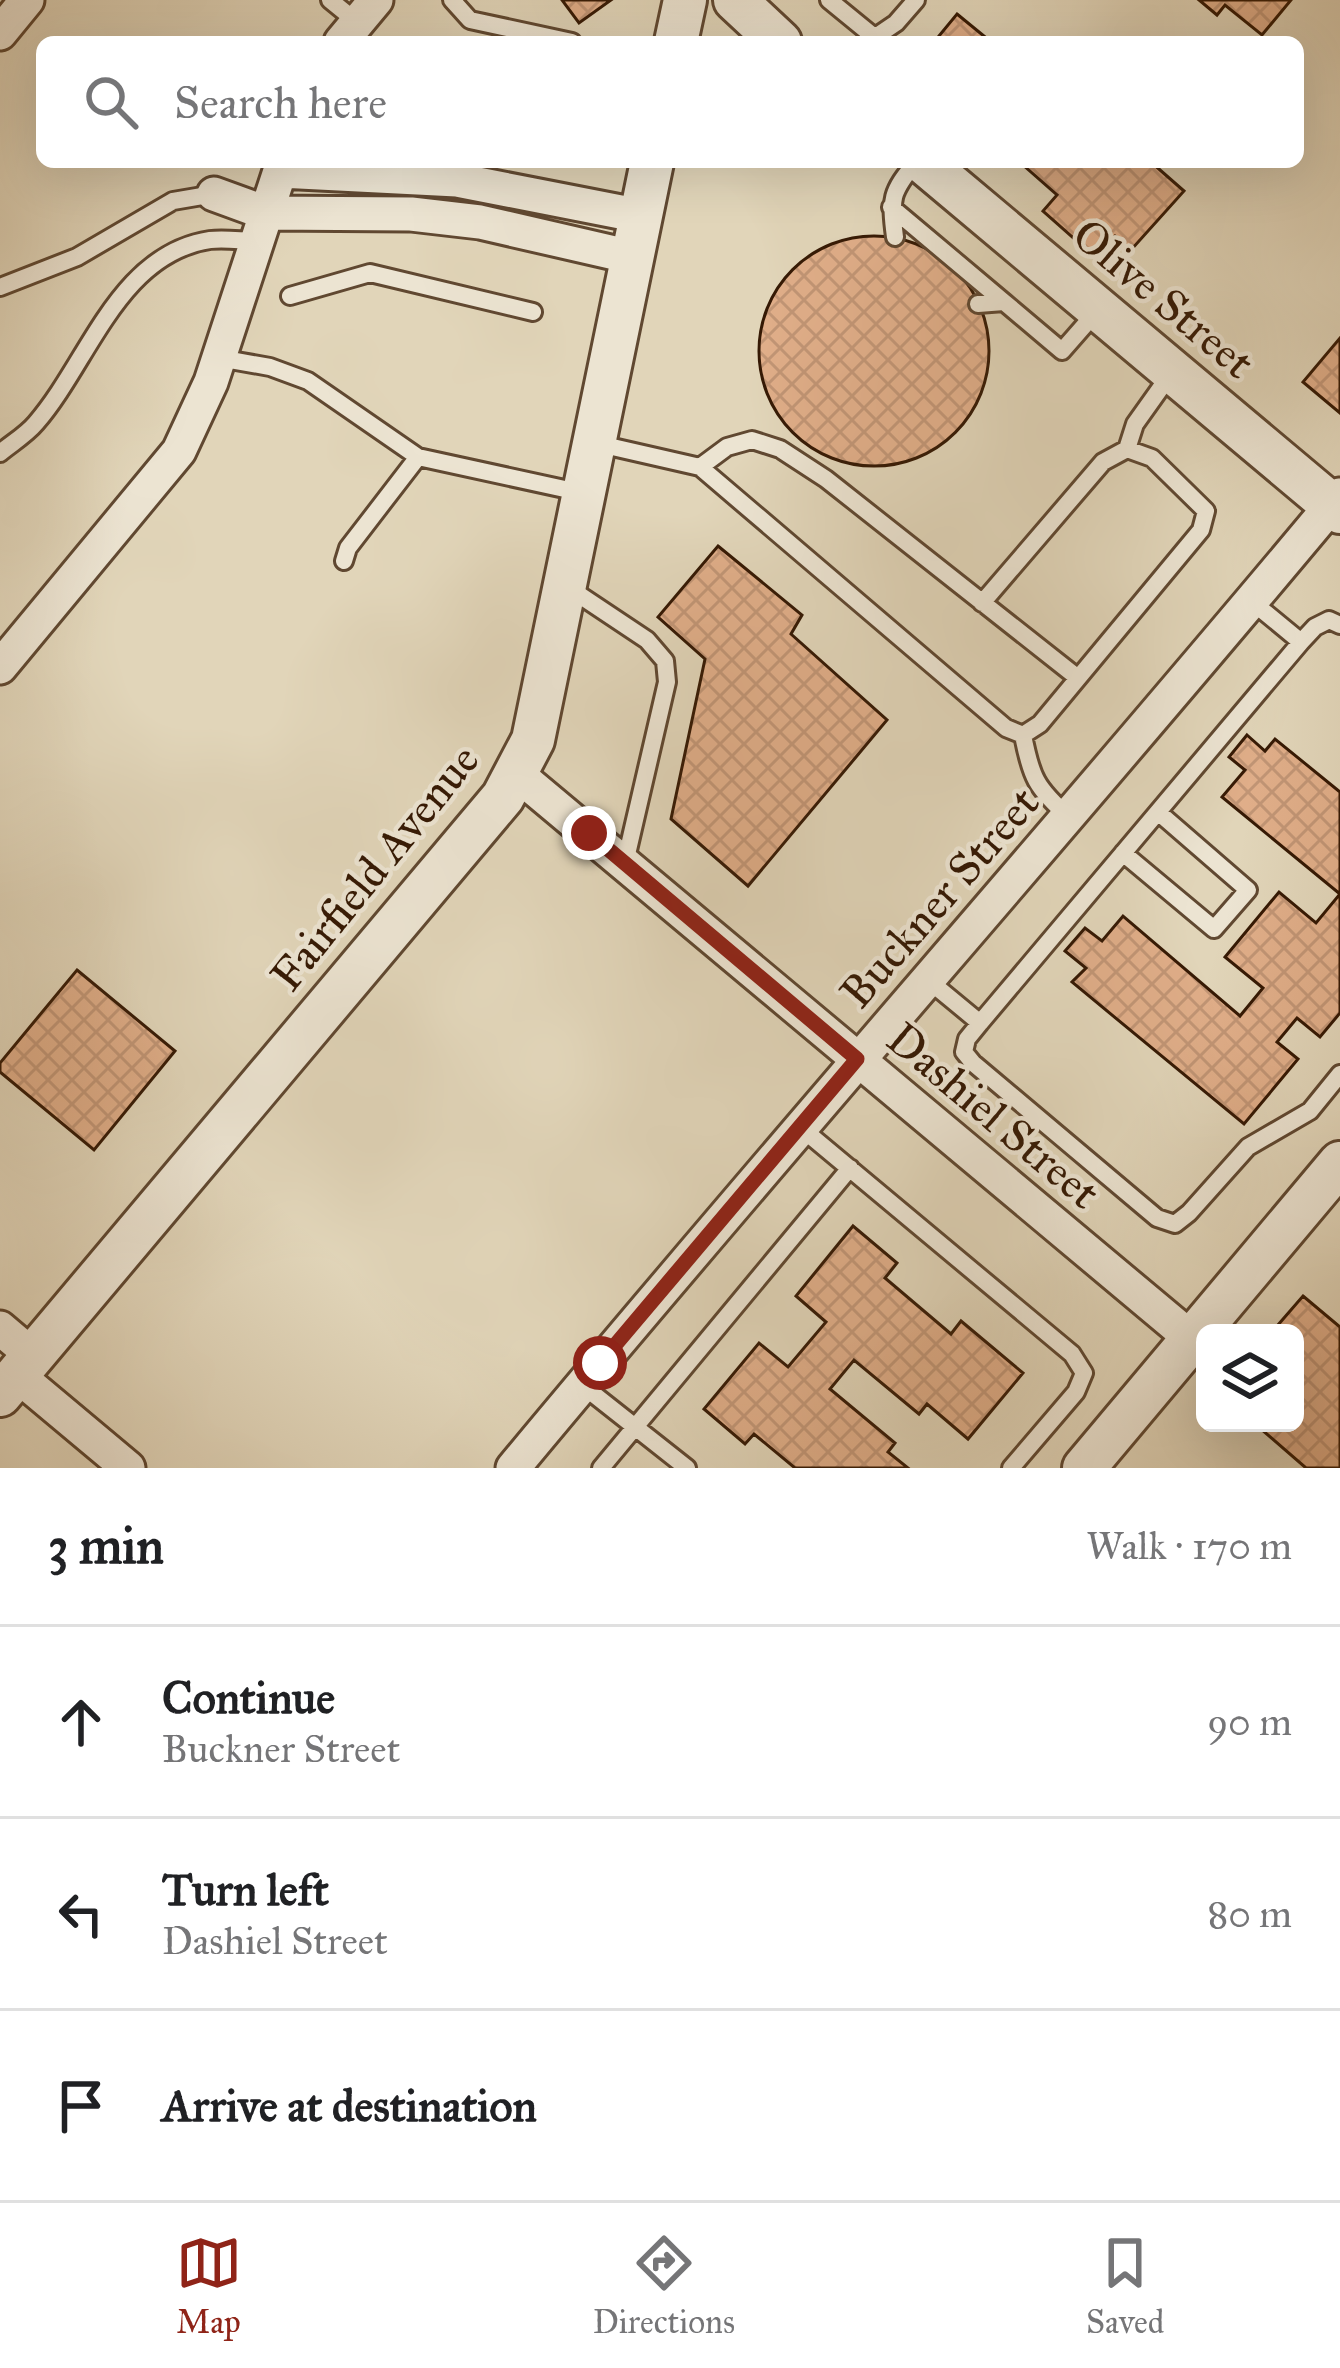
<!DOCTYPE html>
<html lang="en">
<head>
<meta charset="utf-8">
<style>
  body { margin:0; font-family:"IM FELL Great Primer",serif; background:#f2f2f2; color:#202124 }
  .controls { position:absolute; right:36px; bottom:36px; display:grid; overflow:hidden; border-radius:18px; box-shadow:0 12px 48px #0002 }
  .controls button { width:108px; height:108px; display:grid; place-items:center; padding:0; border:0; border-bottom:3px solid #e0e0e0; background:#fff; color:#202124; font:60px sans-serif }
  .stop { position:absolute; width:36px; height:36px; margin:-27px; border:9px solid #8f2418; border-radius:50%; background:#fff }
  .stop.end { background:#8f2418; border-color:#fff; box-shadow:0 3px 12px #0008 }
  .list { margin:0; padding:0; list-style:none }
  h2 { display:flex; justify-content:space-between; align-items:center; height:156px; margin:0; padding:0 48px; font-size:51px }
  h2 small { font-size:39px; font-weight:400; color:#757577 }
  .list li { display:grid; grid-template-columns:78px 1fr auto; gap:36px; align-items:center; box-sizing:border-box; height:192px; padding:0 48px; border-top:3px solid #e0e0e0 }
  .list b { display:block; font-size:45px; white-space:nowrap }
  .list p { margin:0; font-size:39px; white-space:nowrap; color:#757577 }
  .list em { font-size:39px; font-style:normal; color:#757577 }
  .icon { flex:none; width:66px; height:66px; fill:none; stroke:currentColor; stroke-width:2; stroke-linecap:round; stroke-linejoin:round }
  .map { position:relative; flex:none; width:1340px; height:1468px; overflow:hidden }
  .search { position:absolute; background:#fff; box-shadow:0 12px 48px #0002; left:36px; right:36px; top:36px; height:132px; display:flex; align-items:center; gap:30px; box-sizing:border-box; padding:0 42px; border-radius:18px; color:#757577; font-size:45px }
  .sheet { height:732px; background:#fff }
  nav { display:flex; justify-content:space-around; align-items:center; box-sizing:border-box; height:168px; border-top:3px solid #e0e0e0; background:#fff; font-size:33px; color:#757577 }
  nav a { display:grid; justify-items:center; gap:6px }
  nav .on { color:#8f2418 }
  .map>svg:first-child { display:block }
  .building { fill:url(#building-cross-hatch); stroke:#351904; stroke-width:3 }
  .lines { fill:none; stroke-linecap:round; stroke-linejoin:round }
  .service-casing { stroke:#604831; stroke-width:22 }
  .minor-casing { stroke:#604831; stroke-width:39 }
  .tertiary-casing { stroke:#604831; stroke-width:48 }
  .service { stroke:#ece4d2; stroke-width:16 }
  .minor { stroke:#ece4d2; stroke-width:33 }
  .tertiary { stroke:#ece4d2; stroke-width:42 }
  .route { stroke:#8f2418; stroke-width:15 }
  .labels { text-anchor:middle; stroke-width:9; stroke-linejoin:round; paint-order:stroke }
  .street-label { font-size:45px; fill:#351904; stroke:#ece4d2 }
</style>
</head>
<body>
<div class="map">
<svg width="1340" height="1468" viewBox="0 0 1340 1468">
  <defs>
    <pattern id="building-cross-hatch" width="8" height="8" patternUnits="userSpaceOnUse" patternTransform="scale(3)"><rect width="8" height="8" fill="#e0ae89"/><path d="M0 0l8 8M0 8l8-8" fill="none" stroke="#c19575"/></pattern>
  </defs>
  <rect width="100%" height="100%" fill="#e1d5b9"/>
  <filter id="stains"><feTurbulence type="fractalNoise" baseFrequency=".00167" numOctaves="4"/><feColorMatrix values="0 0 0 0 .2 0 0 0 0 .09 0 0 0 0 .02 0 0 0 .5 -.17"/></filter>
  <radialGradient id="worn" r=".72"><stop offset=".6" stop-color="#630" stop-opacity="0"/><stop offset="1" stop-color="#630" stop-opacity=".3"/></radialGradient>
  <path class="building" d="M 562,0 L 611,0 L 579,23 Z
    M 1199,0 L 1291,0 L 1262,35 L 1225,5 L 1217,15 Z
    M 957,14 L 990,41 L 988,42 L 934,42 Z
    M 1026,162 L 1151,162 L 1184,191 L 1131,250 L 1115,236 L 1096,258 L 1043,211 L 1057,195 L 1023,165 Z
    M759 351a115 115 0 1 1 230 0a115 115 0 1 1-230 0Z
    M 1340,338 L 1340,413 L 1303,382 Z
    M 718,546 L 802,615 L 791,634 L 887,720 L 748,886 L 671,819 L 705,659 L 658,617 Z
    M 1247,735 L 1265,751 L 1275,739 L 1340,792 L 1340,1013 L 1320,1037 L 1297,1018 L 1277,1042 L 1298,1059 L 1244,1124 L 1072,982 L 1086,968 L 1065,951 L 1085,928 L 1102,941 L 1123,916 L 1240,1016 L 1263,988 L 1225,957 L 1279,892 L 1316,923 L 1340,894 L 1222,797 L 1245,770 L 1229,757 Z
    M 77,970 L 175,1051 L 94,1150 L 0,1072 L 0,1063 Z
    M 853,1226 L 897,1263 L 885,1278 L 951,1334 L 961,1321 L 1023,1373 L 968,1439 L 927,1404 L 919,1414 L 854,1360 L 830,1389 L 895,1443 L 888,1452 L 908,1468 L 795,1468 L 754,1434 L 745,1444 L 704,1409 L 759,1343 L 788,1367 L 826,1322 L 796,1296 Z
    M 1303,1296 L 1340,1327 L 1340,1468 L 1306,1468 L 1254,1423 L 1295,1423 L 1295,1333 L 1271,1333 Z"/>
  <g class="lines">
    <defs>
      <path id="service" d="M 330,0 L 357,22
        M 452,0 L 470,20 L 572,42
        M 829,0 L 873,36
        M 868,42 L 896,23 L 916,0
        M 891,207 L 1004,302
        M 895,237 C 890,199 891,192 916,162
        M 0,287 L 77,257 L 173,201 L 214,194
        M 290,296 L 370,273 L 533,312
        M 978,304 L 1004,302 L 1062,351 L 1097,311
        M 219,358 L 270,367 L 308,381 L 418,457 L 583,493
        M 595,443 L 700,467 L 1006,728 L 1023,735 L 1040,724 L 1201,530 L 1206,511 L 1152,458 L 1127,449 L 1103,462 L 982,603
        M 1127,449 L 1135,424 L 1172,372
        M 0,453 C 12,443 26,435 36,423 C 89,362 118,254 210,240 C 225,238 242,241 257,241
        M 700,467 L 727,447 L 752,440 L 780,449 L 826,479 L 1078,678
        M 344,561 L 348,548 L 418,457
        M 569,588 L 647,640 L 665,661 L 667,682 L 625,863
        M 1301,642 L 1315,627 L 1329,620 L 1340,625
        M 1023,735 C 1031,777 1036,788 1069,817
        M 1123,853 L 1214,929 L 1248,890 L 1158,812
        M 928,980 L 980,1023 L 1301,642 L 1250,600
        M 980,1023 L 967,1039 L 964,1052 L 973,1063 L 1157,1218 L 1175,1224 L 1189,1213 L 1248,1147 L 1310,1111 L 1340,1074
        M 800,1127 L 1072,1354 L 1084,1373 L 1076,1392 L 1011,1468
        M 582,1385 L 687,1468
        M 601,1468 L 850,1168"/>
      <path id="minor" d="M 0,33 L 27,0
        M 341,42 L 376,0
        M 280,171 L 457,180 L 641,216
        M 214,194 L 266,213 L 411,214 L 480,222 L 632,257
        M 0,667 L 179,451 L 211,382 L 283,162
        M 517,774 L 1192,1339
        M 0,1328 L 33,1356
        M 17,1375 L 128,1468
        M 513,1468 C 785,1140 1068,822 1340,495"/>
      <path id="tertiary" d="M 735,0 L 780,42
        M 676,42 L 685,0
        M 923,162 L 1340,512
        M 0,1395 L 503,797 L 533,740 L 652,162
        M 1084,1468 L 1340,1163"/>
    </defs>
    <use href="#service" class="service-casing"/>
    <use href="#minor" class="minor-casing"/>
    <use href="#tertiary" class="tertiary-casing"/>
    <use href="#service" class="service"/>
    <use href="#minor" class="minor"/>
    <use href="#tertiary" class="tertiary"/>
  </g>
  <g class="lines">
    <path class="route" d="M 589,833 L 857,1059 L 600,1363"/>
  </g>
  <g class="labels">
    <g class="street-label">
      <text transform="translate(1164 298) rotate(40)" y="16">Olive Street</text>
      <text transform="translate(374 867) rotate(-51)" y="16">Fairfield Avenue</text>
      <text transform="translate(939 897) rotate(-49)" y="16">Buckner Street</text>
      <text transform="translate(994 1115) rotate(40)" y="16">Dashiel Street</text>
    </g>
  </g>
  <rect width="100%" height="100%" filter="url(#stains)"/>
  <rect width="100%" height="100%" fill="url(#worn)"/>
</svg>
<div class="controls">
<button><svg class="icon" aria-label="layers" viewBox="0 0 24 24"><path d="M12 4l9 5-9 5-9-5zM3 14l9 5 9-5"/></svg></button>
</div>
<div class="stop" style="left:600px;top:1363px"></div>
<div class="stop end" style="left:589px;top:833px"></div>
<div class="search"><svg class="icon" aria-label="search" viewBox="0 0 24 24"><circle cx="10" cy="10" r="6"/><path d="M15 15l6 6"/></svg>Search here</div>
</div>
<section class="sheet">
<h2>3 min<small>Walk · 170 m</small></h2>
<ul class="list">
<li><svg class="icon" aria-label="ahead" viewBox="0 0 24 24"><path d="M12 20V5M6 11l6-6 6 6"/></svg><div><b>Continue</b><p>Buckner Street</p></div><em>90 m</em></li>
<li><svg class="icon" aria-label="left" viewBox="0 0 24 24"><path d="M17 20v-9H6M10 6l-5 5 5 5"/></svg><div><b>Turn left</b><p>Dashiel Street</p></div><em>80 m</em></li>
<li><svg class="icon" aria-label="arrive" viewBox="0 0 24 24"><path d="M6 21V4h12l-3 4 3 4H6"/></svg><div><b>Arrive at destination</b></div></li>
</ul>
</section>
<nav>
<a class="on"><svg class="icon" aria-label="map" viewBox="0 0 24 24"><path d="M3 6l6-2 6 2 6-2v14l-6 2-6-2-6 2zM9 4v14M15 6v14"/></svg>Map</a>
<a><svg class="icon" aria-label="directions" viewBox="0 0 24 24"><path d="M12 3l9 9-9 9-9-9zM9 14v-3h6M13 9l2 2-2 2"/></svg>Directions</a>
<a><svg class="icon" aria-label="saved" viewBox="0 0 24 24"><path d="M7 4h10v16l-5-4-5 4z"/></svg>Saved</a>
</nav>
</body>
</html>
